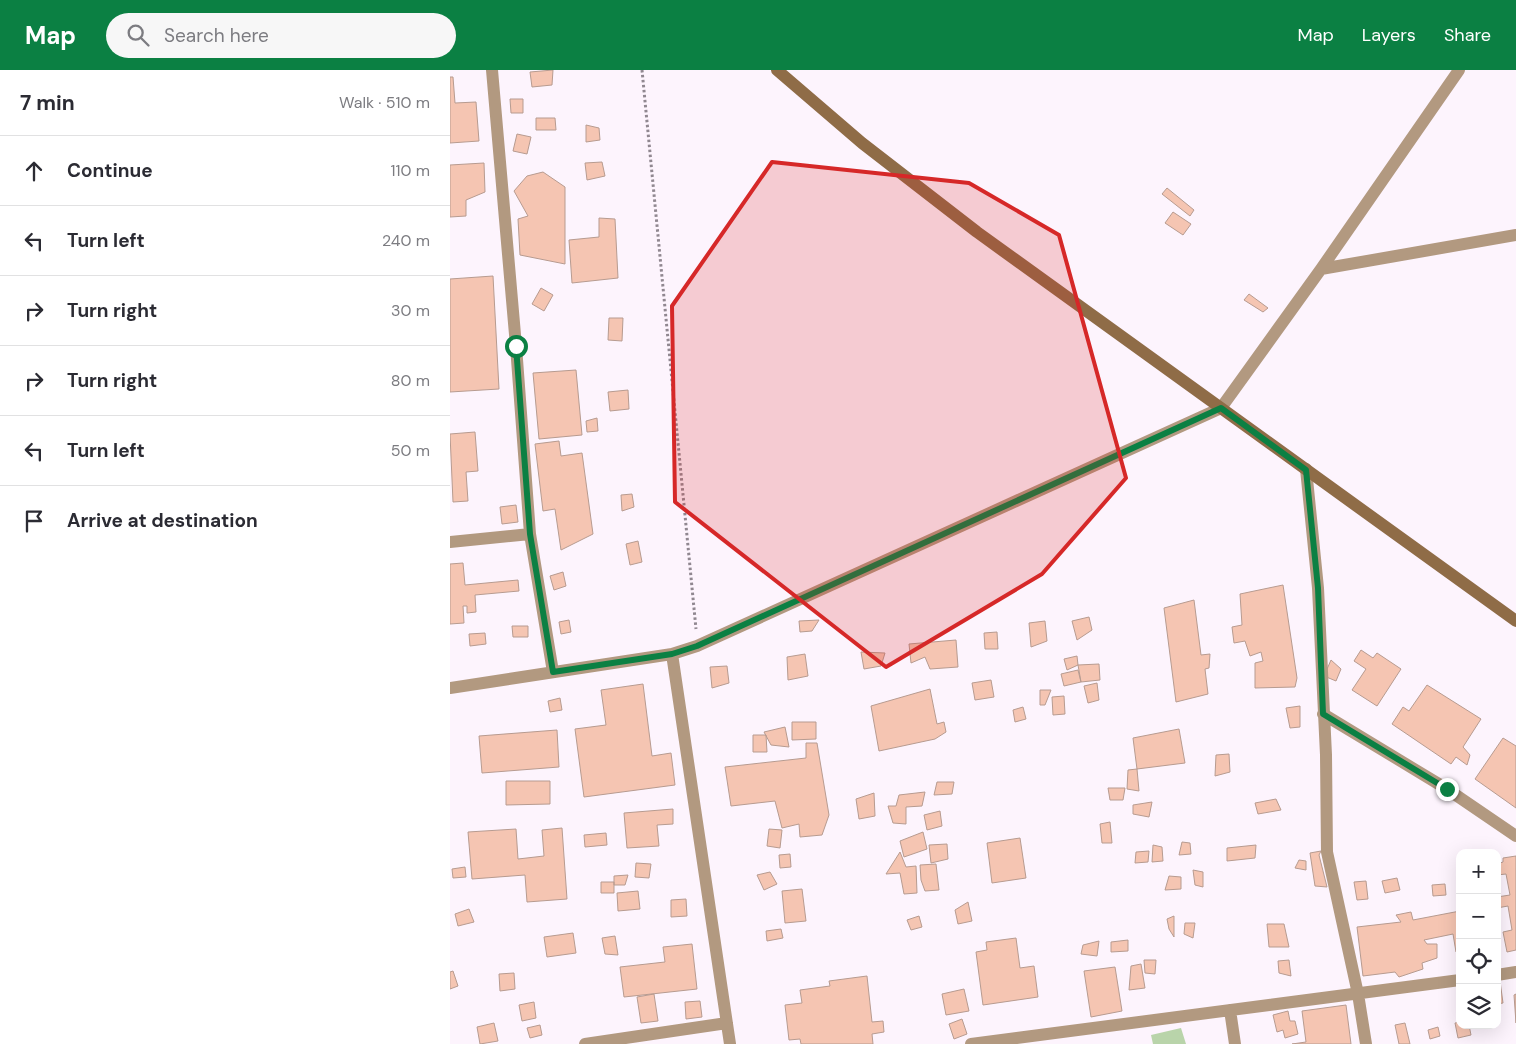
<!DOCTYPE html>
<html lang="en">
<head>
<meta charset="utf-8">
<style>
  body { margin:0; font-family:"DM Sans",sans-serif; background:#f7f7f7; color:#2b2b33 }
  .controls { position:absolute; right:15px; bottom:15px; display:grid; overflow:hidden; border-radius:10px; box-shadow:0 5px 20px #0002 }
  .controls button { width:45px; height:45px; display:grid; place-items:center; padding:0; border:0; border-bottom:1px solid #e1e1e2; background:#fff; color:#2b2b33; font:25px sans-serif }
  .stop { position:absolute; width:15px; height:15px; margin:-11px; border:4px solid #0b8043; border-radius:50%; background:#fff }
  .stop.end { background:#0b8043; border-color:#fff; box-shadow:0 1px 5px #0008 }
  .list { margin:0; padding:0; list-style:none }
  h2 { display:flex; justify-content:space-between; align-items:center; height:65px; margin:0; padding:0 20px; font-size:21px }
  h2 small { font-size:16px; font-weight:400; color:#7c7c81 }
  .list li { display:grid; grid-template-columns:32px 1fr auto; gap:15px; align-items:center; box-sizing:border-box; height:70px; padding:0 20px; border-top:1px solid #e1e1e2 }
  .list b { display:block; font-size:19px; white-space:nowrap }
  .list em { font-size:16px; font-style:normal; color:#7c7c81 }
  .icon { flex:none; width:28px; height:28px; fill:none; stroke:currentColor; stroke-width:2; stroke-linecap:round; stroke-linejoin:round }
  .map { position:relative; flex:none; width:1066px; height:974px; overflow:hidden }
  header { display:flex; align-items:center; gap:30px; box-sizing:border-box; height:70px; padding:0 25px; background:#0b8043; color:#fff }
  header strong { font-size:24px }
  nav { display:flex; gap:28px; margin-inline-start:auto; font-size:18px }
  .search { width:350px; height:45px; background:#f7f7f7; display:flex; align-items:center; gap:12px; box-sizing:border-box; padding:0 18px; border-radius:28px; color:#7c7c81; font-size:19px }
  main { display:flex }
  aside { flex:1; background:#fff }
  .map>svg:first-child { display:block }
  .green { fill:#b9d4aa }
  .building { fill:#f5c5b2; stroke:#b79b90 }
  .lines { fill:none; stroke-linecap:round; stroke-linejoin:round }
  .path { stroke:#908790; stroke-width:3; stroke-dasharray:2.5 2.5; stroke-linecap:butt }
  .street { stroke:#b29980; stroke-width:12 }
  .secondary { stroke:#8f6c47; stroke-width:12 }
  .route { stroke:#0b8043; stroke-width:6 }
  .marked { fill:#d62828; fill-opacity:0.2; stroke:#d62828; stroke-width:4; stroke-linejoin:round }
</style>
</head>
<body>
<header>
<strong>Map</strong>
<div class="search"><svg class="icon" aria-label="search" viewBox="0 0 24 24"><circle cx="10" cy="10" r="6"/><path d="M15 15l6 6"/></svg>Search here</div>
<nav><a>Map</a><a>Layers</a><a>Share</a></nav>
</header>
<main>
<aside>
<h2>7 min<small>Walk · 510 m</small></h2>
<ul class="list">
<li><svg class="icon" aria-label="ahead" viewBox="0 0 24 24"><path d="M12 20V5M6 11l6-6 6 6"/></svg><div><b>Continue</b></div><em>110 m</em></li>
<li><svg class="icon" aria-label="left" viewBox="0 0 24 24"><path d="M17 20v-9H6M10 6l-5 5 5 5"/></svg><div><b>Turn left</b></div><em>240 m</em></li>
<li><svg class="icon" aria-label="right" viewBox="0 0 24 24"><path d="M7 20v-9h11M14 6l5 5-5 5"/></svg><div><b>Turn right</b></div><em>30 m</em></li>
<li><svg class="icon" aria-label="right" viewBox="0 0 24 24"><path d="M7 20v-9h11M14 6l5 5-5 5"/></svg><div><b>Turn right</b></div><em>80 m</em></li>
<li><svg class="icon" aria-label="left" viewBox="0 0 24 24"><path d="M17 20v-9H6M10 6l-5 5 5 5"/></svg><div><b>Turn left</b></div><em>50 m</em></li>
<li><svg class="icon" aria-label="arrive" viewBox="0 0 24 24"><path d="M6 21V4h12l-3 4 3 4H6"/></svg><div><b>Arrive at destination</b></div></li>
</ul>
</aside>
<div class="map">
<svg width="1066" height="974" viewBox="0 0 1066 974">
  <rect width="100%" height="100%" fill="#fdf4fd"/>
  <path class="green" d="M 731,958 L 736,974 L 703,974 L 701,965 Z"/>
  <path class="building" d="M 103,0 L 102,15 L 82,17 L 80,2 Z
    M 0,7 L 3,7 L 5,33 L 26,32 L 29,71 L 0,73 Z
    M 60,29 L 73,29 L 73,43 L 61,43 Z
    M 86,48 L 105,48 L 106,60 L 86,60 Z
    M 136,55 L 149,58 L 150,70 L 136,72 Z
    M 67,64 L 81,67 L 77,84 L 63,81 Z
    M 152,92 L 155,106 L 137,110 L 135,93 Z
    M 34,93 L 35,122 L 16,130 L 16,146 L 0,147 L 0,95 Z
    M 93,102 L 115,117 L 115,194 L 70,185 L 68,149 L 78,146 L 64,121 L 77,106 Z
    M 717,118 L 744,140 L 740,146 L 712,124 Z
    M 723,142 L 741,154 L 733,165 L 715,153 Z
    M 149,148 L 165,149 L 168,208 L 122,213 L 119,170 L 149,167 Z
    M 43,206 L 49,319 L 0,322 L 0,209 Z
    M 91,218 L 103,225 L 94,241 L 82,234 Z
    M 799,224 L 818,238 L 813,242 L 794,230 Z
    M 159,248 L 173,248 L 172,271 L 158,270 Z
    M 126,300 L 132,365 L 89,369 L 83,303 Z
    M 178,320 L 179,339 L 160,341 L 158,322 Z
    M 147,348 L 148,361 L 137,362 L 136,351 Z
    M 25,362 L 28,401 L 16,402 L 18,431 L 3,432 L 0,364 Z
    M 109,371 L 111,386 L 132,383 L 143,464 L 111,480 L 105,439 L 93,441 L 85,374 Z
    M 182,424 L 184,437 L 172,441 L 171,425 Z
    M 66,435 L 68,452 L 52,454 L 50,437 Z
    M 188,471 L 192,492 L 180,495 L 176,474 Z
    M 13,493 L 15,515 L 68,510 L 69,521 L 25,525 L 26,542 L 17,543 L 17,536 L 13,536 L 14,553 L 0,554 L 0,494 Z
    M 113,502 L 116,516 L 104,520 L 100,506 Z
    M 833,515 L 847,608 L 845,617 L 805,618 L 805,593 L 813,591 L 811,582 L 800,586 L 795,571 L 784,573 L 782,557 L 792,555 L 790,524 Z
    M 744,530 L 751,585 L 760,584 L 759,598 L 755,599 L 758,624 L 726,632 L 714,538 Z
    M 639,547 L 642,560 L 627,570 L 622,551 Z
    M 119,550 L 121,562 L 111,564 L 109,552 Z
    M 369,550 L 362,561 L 350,562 L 349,551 Z
    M 595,551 L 597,571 L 581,577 L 579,553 Z
    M 62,556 L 78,556 L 78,567 L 63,567 Z
    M 547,562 L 548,579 L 535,579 L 534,563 Z
    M 35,563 L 36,574 L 20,576 L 19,564 Z
    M 506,570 L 508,597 L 480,599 L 475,587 L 461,593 L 459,574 Z
    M 911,580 L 923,588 L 927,583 L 951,599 L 927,636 L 902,620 L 916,599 L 904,591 Z
    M 411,582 L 435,583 L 431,596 L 414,599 Z
    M 355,584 L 358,606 L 338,610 L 337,587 Z
    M 627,586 L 628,595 L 617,600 L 614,589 Z
    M 881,590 L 891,599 L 886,611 L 874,606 Z
    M 649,594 L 650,610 L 631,612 L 628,595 Z
    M 277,596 L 279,613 L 262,618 L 260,597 Z
    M 628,600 L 631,612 L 614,616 L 611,604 Z
    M 541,610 L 544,627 L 525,630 L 522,613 Z
    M 647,613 L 649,630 L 638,633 L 634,616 Z
    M 193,614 L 202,686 L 221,683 L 225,715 L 134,727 L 125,659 L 156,655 L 151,620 Z
    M 977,615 L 1031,649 L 1013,677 L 1020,685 L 1017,695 L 1006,687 L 1001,694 L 942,654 L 953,637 L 959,641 Z
    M 480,619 L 487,654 L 494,652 L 496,662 L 485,669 L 429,681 L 421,636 Z
    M 590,620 L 601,620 L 595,635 L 590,635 Z
    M 614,626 L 615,644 L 603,645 L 602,627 Z
    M 110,628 L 112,640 L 100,642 L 98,631 Z
    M 850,636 L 850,657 L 840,658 L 836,638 Z
    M 573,637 L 576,649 L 565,652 L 563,640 Z
    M 342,652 L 366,652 L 366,669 L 342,670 Z
    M 335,657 L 339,677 L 321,675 L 314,662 Z
    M 729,659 L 735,693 L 687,699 L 683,668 Z
    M 107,660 L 109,697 L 32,703 L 29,666 Z
    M 303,665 L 316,665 L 317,682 L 303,682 Z
    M 1053,668 L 1066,676 L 1066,738 L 1025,709 Z
    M 356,673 L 367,673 L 379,745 L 372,765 L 350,767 L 349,754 L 332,758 L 325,731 L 281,736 L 275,697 L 356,688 Z
    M 779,684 L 780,702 L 765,706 L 766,685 Z
    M 687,699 L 689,721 L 677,719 L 678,700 Z
    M 56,711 L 100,711 L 100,734 L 56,735 Z
    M 487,712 L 504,712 L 502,724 L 484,725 Z
    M 658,718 L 675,718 L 673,730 L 660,730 Z
    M 475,722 L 472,736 L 456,737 L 456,754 L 443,753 L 438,736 L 446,736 L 449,725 Z
    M 424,723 L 425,746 L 409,749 L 406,729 Z
    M 826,729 L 831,740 L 808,744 L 805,733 Z
    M 702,732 L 699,747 L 683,744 L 683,735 Z
    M 223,739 L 223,754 L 207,755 L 209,776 L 177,778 L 174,743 Z
    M 490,741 L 492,756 L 477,760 L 474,745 Z
    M 660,752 L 662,773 L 652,773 L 650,754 Z
    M 112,758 L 117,829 L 77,832 L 75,805 L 22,809 L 18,762 L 66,759 L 68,789 L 94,786 L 92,760 Z
    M 319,759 L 332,760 L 330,778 L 317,776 Z
    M 473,762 L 477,779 L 454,787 L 450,771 Z
    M 156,763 L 157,775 L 135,777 L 134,765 Z
    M 570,768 L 576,808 L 542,813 L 537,773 Z
    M 732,772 L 740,773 L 741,784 L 729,785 Z
    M 497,774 L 498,789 L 481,793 L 479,775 Z
    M 703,775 L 712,777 L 713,791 L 702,792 Z
    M 806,775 L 805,788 L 777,791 L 777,778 Z
    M 699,781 L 698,792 L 685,793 L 686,782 Z
    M 871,781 L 869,785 L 877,817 L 865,816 L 860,783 Z
    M 450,782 L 456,797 L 466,796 L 467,823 L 454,824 L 450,803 L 436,804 Z
    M 340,784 L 341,797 L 330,798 L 329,785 Z
    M 1066,786 L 1066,880 L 1057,882 L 1053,862 L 1062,860 L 1058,836 L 1047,838 L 1047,827 L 1060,825 L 1056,804 L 1047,805 L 1047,794 L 1053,792 L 1053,788 Z
    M 849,790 L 856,791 L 856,800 L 845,798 Z
    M 186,793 L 201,794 L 199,808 L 185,807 Z
    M 486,794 L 489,820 L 475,821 L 471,810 L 470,795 Z
    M 15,797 L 16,807 L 3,808 L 2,799 Z
    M 743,800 L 753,802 L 753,817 L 745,815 Z
    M 320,802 L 327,814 L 314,820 L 307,805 Z
    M 178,805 L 175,815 L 164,815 L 164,806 Z
    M 719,806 L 731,807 L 731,819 L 715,820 Z
    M 947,808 L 950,820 L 935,823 L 932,811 Z
    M 916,811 L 918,829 L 907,830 L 904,812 Z
    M 151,812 L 164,812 L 164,823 L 151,823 Z
    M 995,814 L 996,825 L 983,826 L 982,815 Z
    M 352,819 L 356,851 L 335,853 L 332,821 Z
    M 188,821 L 190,839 L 168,841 L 167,823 Z
    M 236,829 L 237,846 L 221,847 L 221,830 Z
    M 518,832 L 522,851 L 508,854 L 505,840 Z
    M 19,839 L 24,852 L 8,856 L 5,844 Z
    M 1010,841 L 1010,881 L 1006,882 L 1003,864 L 974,870 L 977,874 L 987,874 L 987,888 L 972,893 L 973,899 L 949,907 L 945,902 L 913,906 L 907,857 L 951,852 L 946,845 L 961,842 L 963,850 Z
    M 469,846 L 472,857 L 461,860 L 457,850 Z
    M 724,846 L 724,867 L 719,859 L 717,849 Z
    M 1049,852 L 1049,866 L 1047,867 L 1047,853 Z
    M 735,853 L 745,853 L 743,868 L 734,864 Z
    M 817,854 L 834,854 L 839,877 L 819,877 Z
    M 331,859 L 333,868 L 317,871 L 316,861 Z
    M 123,863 L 126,883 L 97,887 L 94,867 Z
    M 165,866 L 168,885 L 155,884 L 152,868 Z
    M 566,868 L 570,898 L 584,896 L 588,927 L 533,935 L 526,882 L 537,880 L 536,872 Z
    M 678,870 L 678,881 L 661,882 L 661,872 Z
    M 649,871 L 647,886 L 631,884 L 633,875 Z
    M 242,874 L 247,919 L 174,927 L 170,897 L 215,892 L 213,877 Z
    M 694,890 L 706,890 L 705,904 L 695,903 Z
    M 839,890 L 841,906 L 829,903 L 828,891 Z
    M 691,894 L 695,918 L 679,920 L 681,896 Z
    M 665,897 L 672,941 L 641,947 L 634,901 Z
    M 3,901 L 8,916 L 0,919 L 0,902 Z
    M 64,903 L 65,919 L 50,921 L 49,904 Z
    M 417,906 L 422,952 L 433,951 L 434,962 L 422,964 L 423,974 L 351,974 L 350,969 L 339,970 L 335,935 L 352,933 L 350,920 L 380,916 L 379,911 Z
    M 1047,911 L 1050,911 L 1053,933 L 1047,934 Z
    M 514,919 L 519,941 L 496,945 L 492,924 Z
    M 204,924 L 208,951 L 191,953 L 187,927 Z
    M 1066,924 L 1066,953 L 1064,925 Z
    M 250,931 L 252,947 L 236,949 L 235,932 Z
    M 84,932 L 86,948 L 72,951 L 69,935 Z
    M 896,935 L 901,974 L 842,974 L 856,972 L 852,941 Z
    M 838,941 L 840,951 L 845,951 L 848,964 L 835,968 L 833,960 L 827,962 L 823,945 Z
    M 512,949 L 517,964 L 504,969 L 499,954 Z
    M 1010,952 L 1010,955 L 1019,955 L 1021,965 L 1008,968 L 1005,953 Z
    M 44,953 L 48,971 L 30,974 L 27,957 Z
    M 955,953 L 960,974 L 949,974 L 945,955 Z
    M 90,955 L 92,965 L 80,968 L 77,958 Z
    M 988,957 L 990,966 L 980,969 L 978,960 Z"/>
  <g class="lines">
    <path class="path" d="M 192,0 L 246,559"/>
    <path class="street" d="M 42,0 L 66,276 L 80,464 L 103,602
      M 871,199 L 1066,165
      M 856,399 L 868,518 L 876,685 L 877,782 L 908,924 L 916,974
      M 0,472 L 80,464
      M 222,584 L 280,974
      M 0,618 L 222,584 L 247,576 L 771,338 L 871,199 L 1009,0
      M 873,644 L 997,719 L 1066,766
      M 1047,905 L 1066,902
      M 780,940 L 785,974
      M 135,974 L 277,953
      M 521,974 L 1010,910"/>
    <path class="secondary" d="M 327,0 L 412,73 L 527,162 L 1066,551"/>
  </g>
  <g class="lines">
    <path class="route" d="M 66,276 L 80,464 L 103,602 L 222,584 L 247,576 L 771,338 L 856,400 L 868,518 L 873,644 L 997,719"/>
  </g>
  <path class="marked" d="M 322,92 L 519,113 L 609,165 L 676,408 L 592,504 L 436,597 L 225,432 L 222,236 Z"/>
</svg>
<div class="controls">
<button>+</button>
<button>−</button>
<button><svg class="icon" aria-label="locate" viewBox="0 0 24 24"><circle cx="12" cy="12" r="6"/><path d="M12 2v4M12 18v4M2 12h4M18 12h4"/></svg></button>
<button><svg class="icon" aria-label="layers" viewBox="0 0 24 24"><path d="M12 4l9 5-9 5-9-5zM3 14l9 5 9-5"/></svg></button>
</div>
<div class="stop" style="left:66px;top:276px"></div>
<div class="stop end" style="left:997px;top:719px"></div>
</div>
</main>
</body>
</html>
